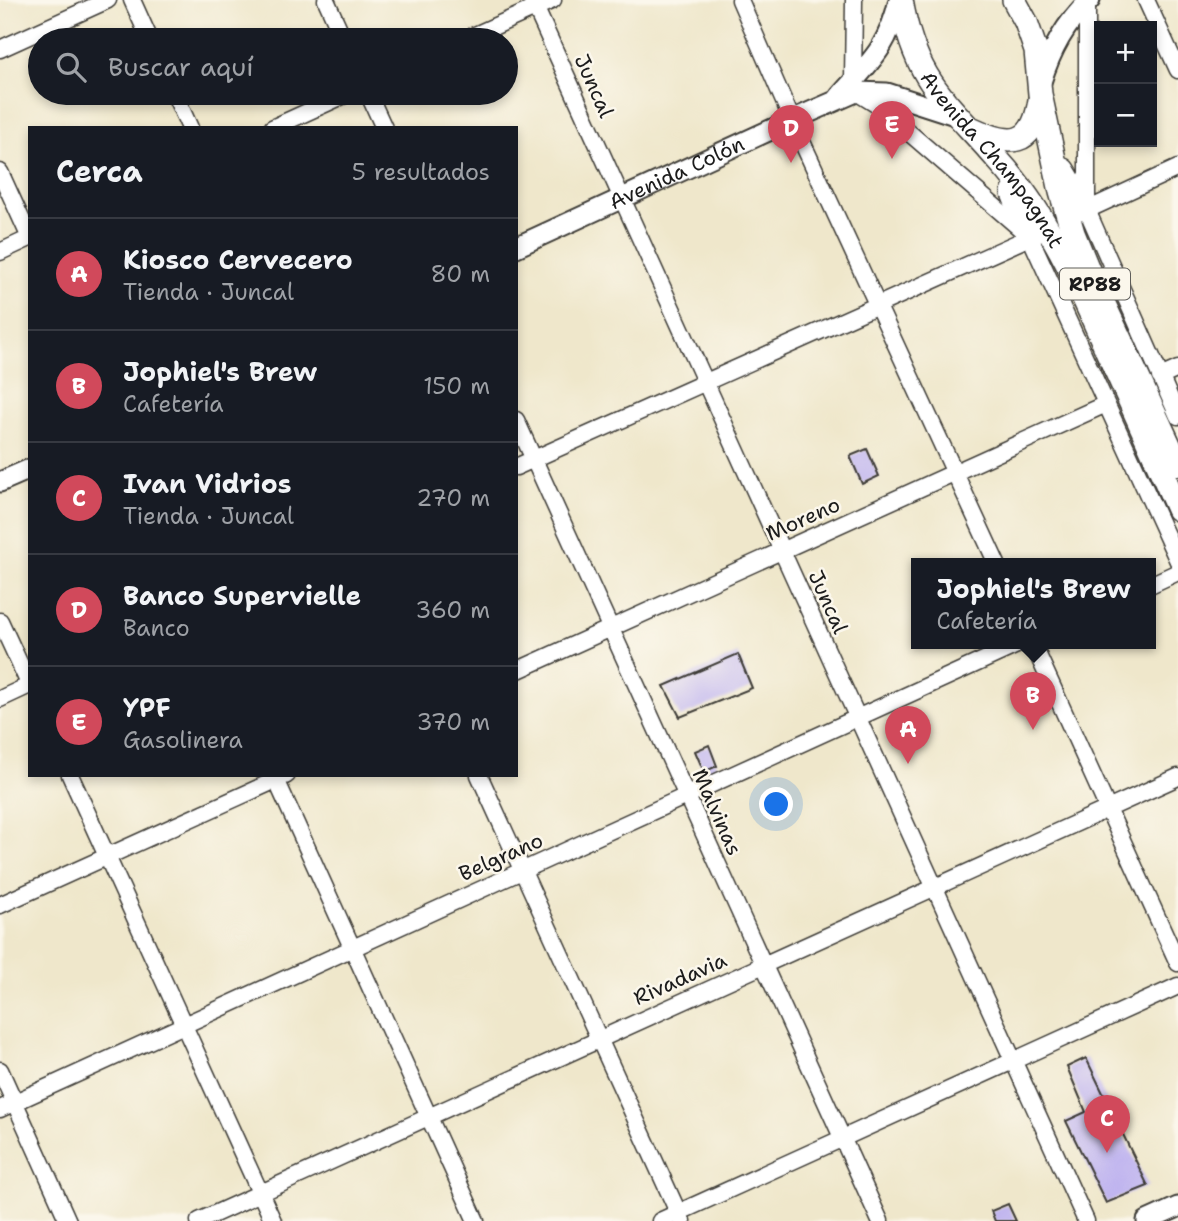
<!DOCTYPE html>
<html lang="es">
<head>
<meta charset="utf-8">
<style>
  body { margin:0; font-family:"Shantell Sans",sans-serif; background:#20242c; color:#f1f3f6 }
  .controls { position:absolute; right:21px; top:21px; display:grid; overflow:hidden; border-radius:0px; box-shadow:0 4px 10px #0003 }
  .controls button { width:63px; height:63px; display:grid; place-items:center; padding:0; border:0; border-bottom:2px solid #363941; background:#171b24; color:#f1f3f6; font:35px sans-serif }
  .you { position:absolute; left:777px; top:805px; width:24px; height:24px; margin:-18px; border:5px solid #fff; border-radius:50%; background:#1a73e8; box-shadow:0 0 0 10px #1a73e833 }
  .badge { display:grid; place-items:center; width:46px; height:46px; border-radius:50%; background:#d1495b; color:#fff; font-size:23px; font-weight:700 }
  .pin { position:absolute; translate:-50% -58px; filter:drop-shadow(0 2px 4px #0008) }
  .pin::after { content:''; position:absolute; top:37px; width:24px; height:21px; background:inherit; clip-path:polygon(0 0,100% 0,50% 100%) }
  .popup { position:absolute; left:911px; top:558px; width:245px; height:91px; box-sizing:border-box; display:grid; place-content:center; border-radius:0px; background:#171b24; filter:drop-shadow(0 2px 5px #0005); font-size:23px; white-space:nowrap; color:#9ea1a6 }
  .popup b { font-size:26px; color:#f1f3f6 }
  .popup::after { content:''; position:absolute; left:50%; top:100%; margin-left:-14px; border:14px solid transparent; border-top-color:#171b24 }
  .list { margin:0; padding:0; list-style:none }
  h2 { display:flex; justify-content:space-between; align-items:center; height:91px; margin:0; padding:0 28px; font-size:30px }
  h2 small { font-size:23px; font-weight:400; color:#9ea1a6 }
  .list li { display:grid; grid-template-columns:46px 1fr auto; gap:21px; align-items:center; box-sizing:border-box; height:112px; padding:0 28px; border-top:2px solid #363941 }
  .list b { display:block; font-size:26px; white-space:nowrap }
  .list p { margin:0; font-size:23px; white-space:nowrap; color:#9ea1a6 }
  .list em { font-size:23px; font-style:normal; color:#9ea1a6 }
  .icon { flex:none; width:38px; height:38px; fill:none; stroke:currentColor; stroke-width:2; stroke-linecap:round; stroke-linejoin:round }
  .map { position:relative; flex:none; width:1178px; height:1221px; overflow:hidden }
  .search { position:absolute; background:#171b24; box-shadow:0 4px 10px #0003; left:28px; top:28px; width:490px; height:77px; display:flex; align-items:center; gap:18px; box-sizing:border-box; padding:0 24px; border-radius:38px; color:#9ea1a6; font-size:26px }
  .panel { position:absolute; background:#171b24; box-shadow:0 4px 10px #0003; left:28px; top:126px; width:490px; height:651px; border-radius:0px }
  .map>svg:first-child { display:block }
  .building { fill:#bfb4ef }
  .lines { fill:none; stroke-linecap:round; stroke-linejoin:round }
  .minor-casing { stroke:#3c3a36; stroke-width:19 }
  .major-casing { stroke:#3c3a36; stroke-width:23 }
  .highway-casing { stroke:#3c3a36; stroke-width:26 }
  .minor { stroke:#fff; stroke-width:16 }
  .major { stroke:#fff; stroke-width:19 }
  .highway { stroke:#fff; stroke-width:23 }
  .labels { text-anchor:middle; stroke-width:5; stroke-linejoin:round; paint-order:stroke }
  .shield { fill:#fbf7ec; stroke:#5f5e5a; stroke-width:2 }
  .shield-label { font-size:19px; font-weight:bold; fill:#1c1c1c }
  .street-label { font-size:21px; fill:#1c1c1c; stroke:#fbf7ec }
</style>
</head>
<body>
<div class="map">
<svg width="1178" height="1221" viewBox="0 0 1178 1221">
  <rect width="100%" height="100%" fill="#fbf7ec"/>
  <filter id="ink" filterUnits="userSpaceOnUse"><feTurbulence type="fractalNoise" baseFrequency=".0143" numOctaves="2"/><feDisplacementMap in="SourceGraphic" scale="14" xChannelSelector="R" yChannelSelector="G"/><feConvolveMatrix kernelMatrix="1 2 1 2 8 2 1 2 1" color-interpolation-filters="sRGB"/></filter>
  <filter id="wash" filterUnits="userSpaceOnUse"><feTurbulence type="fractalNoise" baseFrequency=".00686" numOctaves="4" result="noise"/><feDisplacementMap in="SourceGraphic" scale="28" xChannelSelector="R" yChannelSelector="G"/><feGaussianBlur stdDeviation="1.57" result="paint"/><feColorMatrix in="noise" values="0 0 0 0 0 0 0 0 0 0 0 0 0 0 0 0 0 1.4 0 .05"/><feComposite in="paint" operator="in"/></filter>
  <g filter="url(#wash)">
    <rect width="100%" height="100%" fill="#efe7cb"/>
    <g id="blocks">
      <path class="building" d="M 867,449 L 879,476 L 862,484 L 850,456 Z
        M 738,654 L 752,688 L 680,717 L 664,686 Z
        M 709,745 L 717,766 L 704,772 L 695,751 Z
        M 1086,1058 L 1148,1186 L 1106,1203 L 1066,1121 L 1086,1112 L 1067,1067 Z
        M 1008,1204 L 1016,1221 L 995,1221 L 991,1211 Z"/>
    </g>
  </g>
  <g filter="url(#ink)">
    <use href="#blocks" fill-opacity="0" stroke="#3c3a36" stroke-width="2"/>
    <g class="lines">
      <defs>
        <path id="minor" d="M 132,0 L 150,40
          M 326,0 L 344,40
          M 532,0 L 1086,1221
          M 740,0 L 792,120 L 997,564
          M 1146,0 L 1178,70
          M 1087,2 L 1087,210 L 1178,416
          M 464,40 L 553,0
          M 0,49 L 108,0
          M 853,82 L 854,0
          M 856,92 L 877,105 L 1030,237 L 1178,561
          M 174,93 L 190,128
          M 368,93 L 384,128
          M 272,128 L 349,93
          M 0,172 L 30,238
          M 1087,210 L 1178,168
          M 0,252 L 30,238
          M 1160,377 L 1178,369
          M 516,420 L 880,1221
          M 516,467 L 1030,237
          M 1150,585 L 1178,572
          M 0,621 L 30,686
          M 1033,644 L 1178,963
          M 516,671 L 1106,404
          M 0,699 L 30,685
          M 70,775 L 273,1221
          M 274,775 L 476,1221
          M 479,775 L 682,1221
          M 0,905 L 287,775
          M 0,1070 L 68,1221
          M 0,1109 L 1019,644
          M 199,1221 L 1178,777
          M 660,1221 L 1178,986"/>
        <g id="major">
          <path d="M 1041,82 C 1051,50 1065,24 1090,0"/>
          <path d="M 839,97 C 870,62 888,48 899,0"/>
          <path id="s1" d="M 516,247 L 792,120 L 856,92 L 887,93 L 955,115"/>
          <path d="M 0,482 L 30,469"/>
          <path d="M 1147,1221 L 1178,1207"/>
        </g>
        <g id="highway">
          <path id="s2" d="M 901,0 C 915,83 947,101 998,160 C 1020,184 1040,214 1056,243 C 1076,278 1092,316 1108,353 C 1132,405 1155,457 1178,509"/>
          <path d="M 1014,0 L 1026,22 L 1036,51 L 1040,94 L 1061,192 L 1073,233 L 1089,272 L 1178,464"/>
          <path d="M 973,129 C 1010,146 1033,148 1040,100"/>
          <path d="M 1063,170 L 1087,210"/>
          <path d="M 1013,193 L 1030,237"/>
        </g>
      </defs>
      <use href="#minor" class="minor-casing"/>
      <use href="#major" class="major-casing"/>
      <use href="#highway" class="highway-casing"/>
      <use href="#minor" class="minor"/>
      <use href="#major" class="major"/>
      <use href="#highway" class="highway"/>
    </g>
  </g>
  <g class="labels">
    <rect class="shield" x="1060" y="268.5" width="70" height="31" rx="5"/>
    <g class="shield-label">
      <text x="1095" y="291">RP88</text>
    </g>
    <g class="street-label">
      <text transform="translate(594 86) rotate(66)" y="7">Juncal</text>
      <text dy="7" stroke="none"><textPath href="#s2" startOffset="187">Avenida Champagnat</textPath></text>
      <text dy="7" stroke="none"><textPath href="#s1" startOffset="177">Avenida Colón</textPath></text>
      <text transform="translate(803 519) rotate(-24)" y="7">Moreno</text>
      <text transform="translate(828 602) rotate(66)" y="7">Juncal</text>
      <text transform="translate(717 812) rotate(66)" y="7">Malvinas</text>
      <text transform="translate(501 857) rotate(-24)" y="7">Belgrano</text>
      <text transform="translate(680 979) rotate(-24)" y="7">Rivadavia</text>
    </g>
  </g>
</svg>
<div class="controls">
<button>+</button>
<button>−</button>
</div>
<div class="you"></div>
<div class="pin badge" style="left:908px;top:764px">A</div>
<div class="pin badge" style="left:1033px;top:730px">B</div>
<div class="popup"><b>Jophiel's Brew</b>Cafetería</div>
<div class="pin badge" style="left:1107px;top:1153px">C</div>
<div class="pin badge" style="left:791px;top:163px">D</div>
<div class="pin badge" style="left:892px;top:159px">E</div>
<div class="search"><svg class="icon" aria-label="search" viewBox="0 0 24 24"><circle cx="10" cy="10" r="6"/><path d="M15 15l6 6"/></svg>Buscar aquí</div>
<section class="panel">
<h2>Cerca<small>5 resultados</small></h2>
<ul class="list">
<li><span class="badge">A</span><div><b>Kiosco Cervecero</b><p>Tienda · Juncal</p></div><em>80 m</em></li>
<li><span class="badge">B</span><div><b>Jophiel's Brew</b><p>Cafetería</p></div><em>150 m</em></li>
<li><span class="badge">C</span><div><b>Ivan Vidrios</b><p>Tienda · Juncal</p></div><em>270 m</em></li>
<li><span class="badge">D</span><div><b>Banco Supervielle</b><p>Banco</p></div><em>360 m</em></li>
<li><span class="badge">E</span><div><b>YPF</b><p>Gasolinera</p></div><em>370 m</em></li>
</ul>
</section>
</div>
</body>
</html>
